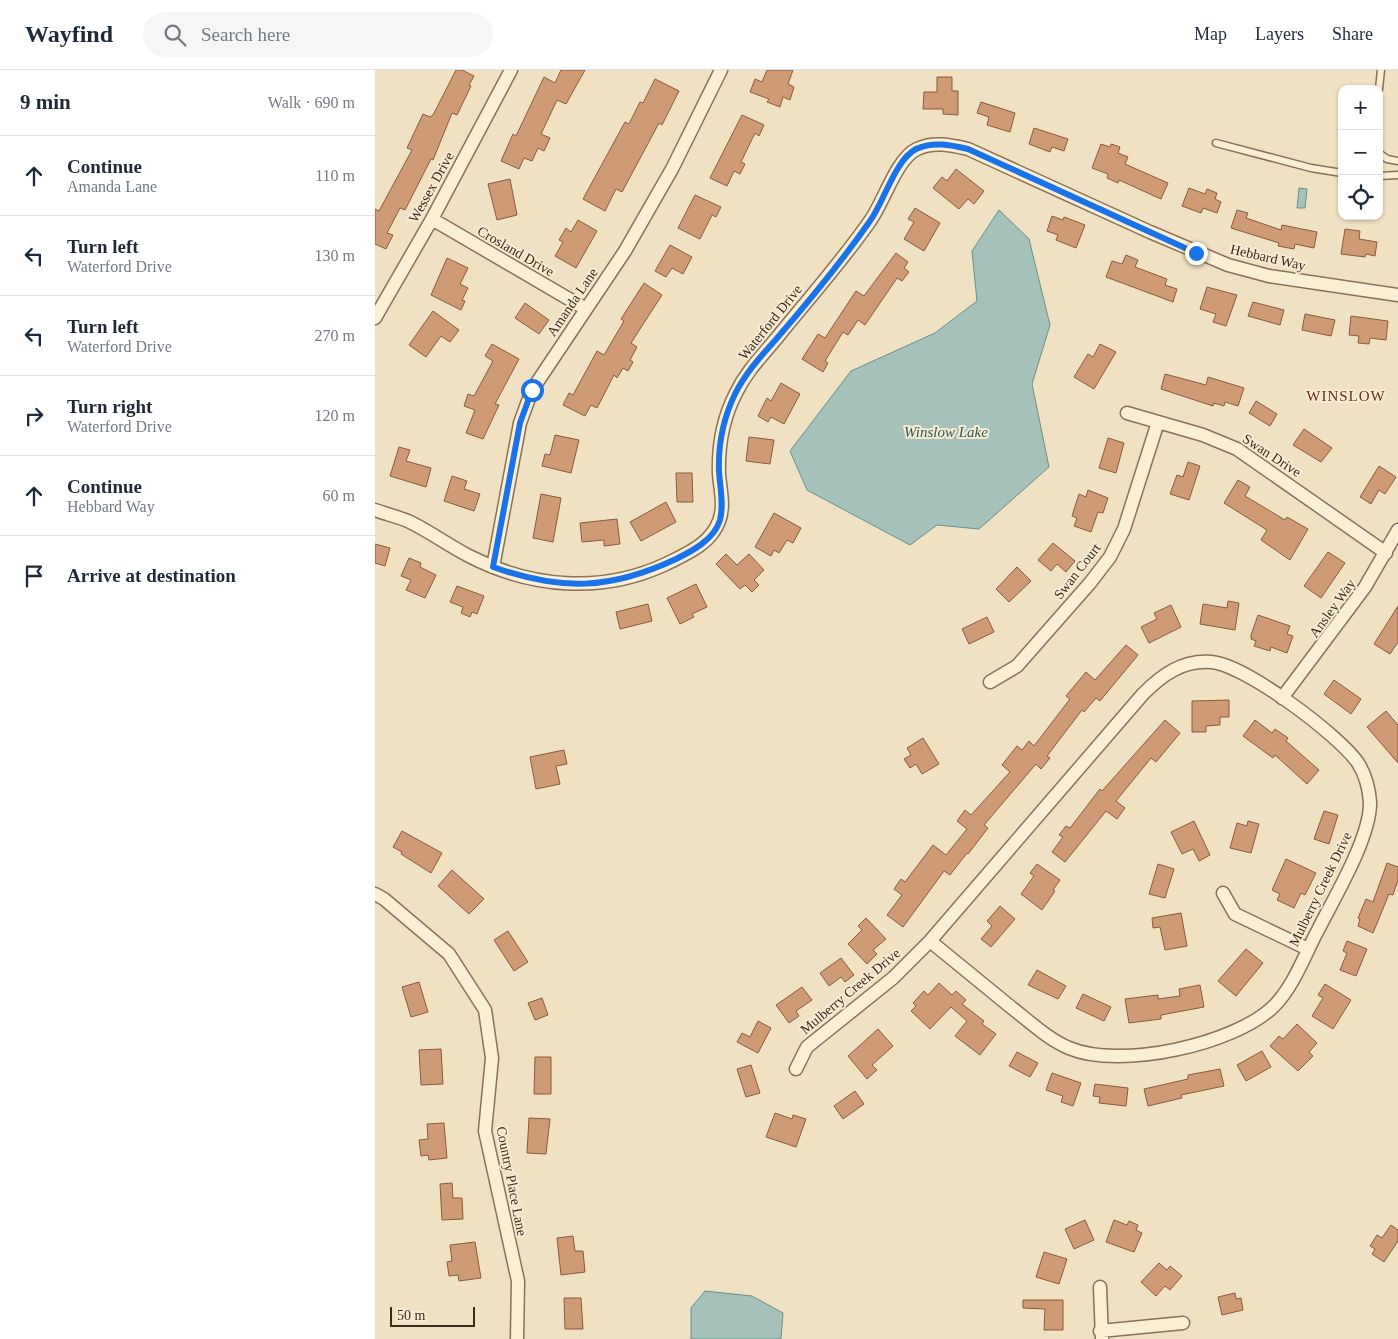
<!DOCTYPE html>
<html lang="en">
<head>
<meta charset="utf-8">
<style>
  body { margin:0; font-family:"Times New Roman",serif; background:#f6f6f7; color:#1f2937 }
  .controls { position:absolute; right:15px; top:15px; display:grid; overflow:hidden; border-radius:10px; box-shadow:0 1px 4px #0004 }
  .controls button { width:45px; height:45px; display:grid; place-items:center; padding:0; border:0; border-bottom:1px solid #e0e1e3; background:#fff; color:#1f2937; font:25px sans-serif }
  .scale { position:absolute; left:15px; bottom:12px; width:85px; box-sizing:border-box; padding-left:5px; border:2px solid #392a1d; border-top:0; font-size:14px; line-height:18px; white-space:nowrap; color:#392a1d; -webkit-text-stroke:4px #f7ebd2; paint-order:stroke }
  .stop { position:absolute; width:15px; height:15px; margin:-11px; border:4px solid #1a73e8; border-radius:50%; background:#fff }
  .stop.end { background:#1a73e8; border-color:#fff; box-shadow:0 1px 5px #0008 }
  .list { margin:0; padding:0; list-style:none }
  h2 { display:flex; justify-content:space-between; align-items:center; height:65px; margin:0; padding:0 20px; font-size:21px }
  h2 small { font-size:16px; font-weight:400; color:#747a83 }
  .list li { display:grid; grid-template-columns:32px 1fr auto; gap:15px; align-items:center; box-sizing:border-box; height:80px; padding:0 20px; border-top:1px solid #e0e1e3 }
  .list b { display:block; font-size:19px; white-space:nowrap }
  .list p { margin:0; font-size:16px; white-space:nowrap; color:#747a83 }
  .list em { font-size:16px; font-style:normal; color:#747a83 }
  .icon { flex:none; width:28px; height:28px; fill:none; stroke:currentColor; stroke-width:2; stroke-linecap:round; stroke-linejoin:round }
  .map { position:relative; flex:none; width:1023px; height:1269px; overflow:hidden }
  header { display:flex; align-items:center; gap:30px; box-sizing:border-box; height:70px; padding:0 25px; background:#fff; border-bottom:1px solid #e0e1e3 }
  header strong { font-size:24px }
  nav { display:flex; gap:28px; margin-inline-start:auto; font-size:18px }
  .search { width:350px; height:45px; background:#f6f6f7; display:flex; align-items:center; gap:12px; box-sizing:border-box; padding:0 18px; border-radius:28px; color:#747a83; font-size:19px }
  main { display:flex }
  aside { flex:1; background:#fff }
  .map>svg:first-child { display:block }
  .water { fill:#a4c2b9; stroke:#6b9087 }
  .building { fill:#cf9a76; stroke:#8a5b3d }
  .lines { fill:none; stroke-linecap:round; stroke-linejoin:round }
  .service-casing { stroke:#8a7258; stroke-width:9 }
  .minor-casing { stroke:#8a7258; stroke-width:15 }
  .service { stroke:#faefd5; stroke-width:6 }
  .minor { stroke:#faefd5; stroke-width:12 }
  .route { stroke:#1a73e8; stroke-width:6 }
  .labels { text-anchor:middle; stroke-width:4; stroke-linejoin:round; paint-order:stroke }
  .street-label { font-size:14px; fill:#392a1d; stroke:#f7ebd2 }
  .neighbourhood-label { font-size:15px; letter-spacing:1px; fill:#672a1b; stroke:#f7ebd2 }
  .water-label { font-size:15px; font-style:italic; fill:#2c5a56; stroke:#f7ebd2 }
</style>
</head>
<body>
<header>
<strong>Wayfind</strong>
<div class="search"><svg class="icon" aria-label="search" viewBox="0 0 24 24"><circle cx="10" cy="10" r="6"/><path d="M15 15l6 6"/></svg>Search here</div>
<nav><a>Map</a><a>Layers</a><a>Share</a></nav>
</header>
<main>
<aside>
<h2>9 min<small>Walk · 690 m</small></h2>
<ul class="list">
<li><svg class="icon" aria-label="ahead" viewBox="0 0 24 24"><path d="M12 20V5M6 11l6-6 6 6"/></svg><div><b>Continue</b><p>Amanda Lane</p></div><em>110 m</em></li>
<li><svg class="icon" aria-label="left" viewBox="0 0 24 24"><path d="M17 20v-9H6M10 6l-5 5 5 5"/></svg><div><b>Turn left</b><p>Waterford Drive</p></div><em>130 m</em></li>
<li><svg class="icon" aria-label="left" viewBox="0 0 24 24"><path d="M17 20v-9H6M10 6l-5 5 5 5"/></svg><div><b>Turn left</b><p>Waterford Drive</p></div><em>270 m</em></li>
<li><svg class="icon" aria-label="right" viewBox="0 0 24 24"><path d="M7 20v-9h11M14 6l5 5-5 5"/></svg><div><b>Turn right</b><p>Waterford Drive</p></div><em>120 m</em></li>
<li><svg class="icon" aria-label="ahead" viewBox="0 0 24 24"><path d="M12 20V5M6 11l6-6 6 6"/></svg><div><b>Continue</b><p>Hebbard Way</p></div><em>60 m</em></li>
<li><svg class="icon" aria-label="arrive" viewBox="0 0 24 24"><path d="M6 21V4h12l-3 4 3 4H6"/></svg><div><b>Arrive at destination</b></div></li>
</ul>
</aside>
<div class="map">
<svg width="1023" height="1269" viewBox="0 0 1023 1269">
  <rect width="100%" height="100%" fill="#f0e1c2"/>
  <path class="water" d="M 924,118 L 932,119 L 930,138 L 922,138 Z
    M 624,140 L 654,169 L 675,255 L 657,314 L 674,397 L 604,459 L 562,455 L 535,475 L 432,420 L 415,381 L 476,301 L 560,263 L 602,231 L 597,181 Z
    M 330,1221 L 377,1226 L 408,1243 L 406,1269 L 316,1269 L 316,1238 Z"/>
  <path class="building" d="M 81,0 L 87,0 L 99,6 L 94,15 L 96,16 L 82,45 L 77,43 L 58,90 L 56,89 L 30,140 L 25,138 L 12,163 L 18,165 L 11,179 L 0,174 L 0,139 L 4,141 L 37,80 L 32,78 L 48,44 L 55,47 L 58,45 Z
    M 186,0 L 210,0 L 191,34 L 182,30 L 166,64 L 175,68 L 169,81 L 163,78 L 157,91 L 149,88 L 144,99 L 126,91 L 138,64 L 141,66 L 169,7 L 180,13 Z
    M 392,0 L 418,0 L 413,14 L 419,17 L 415,30 L 408,27 L 405,37 L 392,32 L 394,29 L 375,22 L 380,9 L 387,12 Z
    M 562,7 L 577,7 L 577,21 L 583,21 L 583,45 L 568,44 L 568,39 L 548,39 L 549,22 L 562,22 Z
    M 280,9 L 304,21 L 287,55 L 284,53 L 247,122 L 241,119 L 230,141 L 208,129 L 250,52 L 254,54 L 265,32 L 268,33 Z
    M 606,32 L 640,43 L 635,62 L 612,55 L 614,47 L 602,43 Z
    M 367,45 L 389,55 L 384,66 L 380,63 L 366,92 L 370,94 L 365,104 L 359,101 L 352,116 L 335,108 Z
    M 659,58 L 693,69 L 689,81 L 677,77 L 675,82 L 654,74 Z
    M 726,74 L 735,77 L 736,74 L 745,77 L 743,83 L 753,87 L 750,94 L 793,113 L 786,129 L 744,110 L 743,113 L 732,108 L 733,104 L 717,98 Z
    M 581,99 L 609,121 L 599,134 L 593,129 L 584,139 L 558,118 L 567,107 L 572,111 Z
    M 135,109 L 142,145 L 122,150 L 113,114 Z
    M 814,118 L 830,124 L 832,119 L 842,123 L 840,129 L 846,132 L 842,143 L 828,138 L 826,143 L 807,136 Z
    M 320,125 L 346,137 L 341,147 L 337,145 L 325,169 L 303,158 Z
    M 540,138 L 565,153 L 549,181 L 529,169 L 539,152 L 533,149 Z
    M 862,140 L 873,143 L 871,148 L 906,160 L 907,155 L 942,162 L 939,178 L 920,174 L 919,179 L 903,176 L 904,173 L 856,158 Z
    M 677,146 L 688,150 L 689,147 L 710,155 L 701,178 L 681,170 L 683,165 L 672,161 Z
    M 203,150 L 222,161 L 201,198 L 180,186 L 188,172 L 184,170 L 191,158 L 196,162 Z
    M 970,159 L 985,161 L 984,169 L 1002,172 L 1000,186 L 991,184 L 990,187 L 966,184 Z
    M 295,175 L 317,187 L 308,204 L 297,198 L 291,207 L 280,201 Z
    M 521,183 L 533,192 L 529,198 L 534,202 L 527,211 L 522,208 L 490,255 L 483,250 L 473,265 L 468,262 L 450,291 L 453,293 L 448,302 L 427,289 L 443,264 L 450,268 L 481,221 L 489,226 Z
    M 751,185 L 763,190 L 760,197 L 792,209 L 790,215 L 802,219 L 798,232 L 731,207 L 737,191 L 747,194 Z
    M 72,188 L 93,198 L 85,214 L 93,218 L 87,230 L 90,231 L 86,240 L 56,225 Z
    M 269,213 L 287,225 L 256,273 L 262,277 L 255,290 L 258,292 L 253,301 L 248,298 L 242,308 L 239,305 L 222,338 L 216,335 L 210,346 L 188,335 L 194,323 L 198,325 L 222,281 L 229,285 L 249,251 L 246,249 Z
    M 832,217 L 862,225 L 851,256 L 838,252 L 841,244 L 825,239 Z
    M 878,232 L 909,240 L 905,255 L 873,246 Z
    M 150,233 L 174,250 L 164,264 L 140,248 Z
    M 58,241 L 84,260 L 75,272 L 66,266 L 51,287 L 34,275 Z
    M 930,244 L 960,250 L 956,266 L 927,260 Z
    M 976,246 L 1013,251 L 1011,270 L 995,268 L 994,274 L 983,273 L 984,266 L 974,265 Z
    M 117,274 L 144,289 L 120,334 L 124,335 L 108,369 L 91,363 L 100,340 L 89,336 L 93,324 L 99,326 L 118,291 L 110,286 Z
    M 725,274 L 741,282 L 719,319 L 699,307 L 713,284 L 718,287 Z
    M 790,304 L 831,315 L 833,307 L 869,318 L 863,336 L 850,332 L 849,336 L 839,333 L 838,336 L 786,319 Z
    M 406,313 L 425,324 L 409,354 L 396,347 L 393,352 L 383,346 L 392,328 L 396,331 Z
    M 881,331 L 902,344 L 895,356 L 874,343 Z
    M 929,359 L 957,378 L 946,392 L 918,375 Z
    M 180,365 L 204,370 L 196,403 L 167,396 L 170,384 L 175,385 Z
    M 374,367 L 399,370 L 395,394 L 371,391 Z
    M 733,368 L 749,373 L 741,403 L 724,398 Z
    M 24,377 L 35,380 L 31,391 L 56,398 L 51,417 L 15,406 Z
    M 813,392 L 825,396 L 814,430 L 795,424 L 802,405 L 808,407 Z
    M 1004,396 L 1021,407 L 1010,424 L 1004,420 L 996,434 L 985,427 Z
    M 301,403 L 317,403 L 318,432 L 302,432 Z
    M 77,406 L 92,411 L 89,419 L 105,424 L 99,441 L 69,431 Z
    M 863,410 L 875,417 L 870,426 L 910,450 L 912,447 L 933,459 L 915,490 L 886,470 L 892,460 L 849,433 Z
    M 713,420 L 733,428 L 728,443 L 723,442 L 716,462 L 699,456 L 702,448 L 697,446 L 704,424 L 711,427 Z
    M 166,424 L 186,428 L 178,472 L 158,468 Z
    M 291,432 L 301,452 L 266,471 L 255,452 Z
    M 399,443 L 426,458 L 418,473 L 412,470 L 404,483 L 399,480 L 396,486 L 380,477 Z
    M 242,449 L 245,474 L 229,476 L 229,470 L 207,472 L 205,453 Z
    M 678,473 L 700,491 L 691,502 L 682,494 L 676,501 L 663,490 Z
    M 0,474 L 15,478 L 10,496 L 0,493 Z
    M 953,482 L 970,493 L 946,528 L 929,516 Z
    M 351,484 L 362,495 L 374,484 L 389,500 L 379,510 L 384,515 L 377,522 L 370,515 L 365,519 L 341,494 Z
    M 34,488 L 46,493 L 45,497 L 61,505 L 50,528 L 31,520 L 36,510 L 26,506 Z
    M 642,497 L 656,511 L 634,532 L 621,519 Z
    M 321,514 L 332,537 L 317,544 L 319,547 L 305,554 L 292,528 Z
    M 82,516 L 109,526 L 102,544 L 97,542 L 95,547 L 86,543 L 88,537 L 75,532 Z
    M 853,531 L 864,533 L 860,560 L 825,554 L 828,534 L 852,538 Z
    M 273,534 L 277,551 L 245,559 L 241,542 Z
    M 796,535 L 806,557 L 774,573 L 766,557 L 782,549 L 779,543 Z
    M 1023,536 L 1023,572 L 1015,584 L 999,574 Z
    M 883,545 L 915,556 L 912,564 L 918,566 L 912,583 L 896,577 L 895,581 L 879,576 L 881,571 L 876,569 L 876,565 Z
    M 612,547 L 619,562 L 594,574 L 587,559 Z
    M 751,575 L 763,585 L 725,631 L 721,628 L 709,642 L 707,640 L 672,686 L 675,688 L 666,699 L 661,694 L 609,755 L 613,758 L 593,784 L 592,783 L 575,805 L 569,801 L 528,857 L 512,845 L 527,825 L 519,819 L 526,809 L 530,812 L 558,775 L 571,785 L 592,759 L 582,751 L 590,740 L 596,745 L 635,702 L 627,695 L 642,676 L 647,680 L 654,671 L 659,676 L 695,629 L 691,626 L 711,602 L 720,610 Z
    M 959,610 L 986,629 L 976,644 L 949,624 Z
    M 854,630 L 854,647 L 845,647 L 845,655 L 831,656 L 831,662 L 817,662 L 817,631 Z
    M 1011,641 L 1023,655 L 1023,693 L 992,657 Z
    M 790,650 L 805,663 L 781,692 L 776,688 L 741,731 L 750,738 L 742,749 L 731,741 L 690,792 L 677,782 L 688,767 L 684,765 L 691,756 L 695,758 L 725,719 L 727,721 Z
    M 880,650 L 897,663 L 900,659 L 913,668 L 911,671 L 944,700 L 932,714 L 900,685 L 898,688 L 868,666 Z
    M 548,668 L 564,694 L 547,704 L 541,694 L 535,698 L 529,689 L 536,685 L 532,678 Z
    M 189,680 L 192,694 L 181,696 L 185,714 L 161,719 L 155,687 Z
    M 949,741 L 963,745 L 954,774 L 939,769 Z
    M 819,751 L 835,785 L 824,791 L 818,779 L 807,784 L 796,762 Z
    M 873,751 L 884,754 L 876,783 L 855,778 L 862,753 L 872,756 Z
    M 27,761 L 67,783 L 56,803 L 26,784 L 27,782 L 18,777 Z
    M 911,789 L 941,803 L 930,825 L 926,823 L 919,838 L 902,830 L 905,824 L 897,820 Z
    M 1012,793 L 1023,797 L 1023,810 L 1018,825 L 1014,824 L 998,863 L 983,856 L 985,849 L 983,848 L 991,829 L 998,832 Z
    M 662,794 L 685,810 L 678,820 L 680,821 L 667,840 L 646,824 L 659,806 L 655,803 Z
    M 783,794 L 799,799 L 790,828 L 774,824 Z
    M 77,800 L 109,829 L 94,844 L 63,816 Z
    M 625,836 L 640,849 L 616,877 L 606,869 L 617,856 L 612,851 Z
    M 806,843 L 812,876 L 790,880 L 785,857 L 778,858 L 777,848 Z
    M 491,848 L 511,869 L 498,880 L 502,884 L 492,894 L 473,874 L 487,860 L 483,856 Z
    M 133,861 L 153,892 L 139,901 L 119,870 Z
    M 972,871 L 992,879 L 981,906 L 965,900 L 972,883 L 968,881 Z
    M 871,879 L 888,893 L 861,926 L 843,911 Z
    M 466,888 L 479,905 L 470,912 L 466,907 L 454,916 L 445,903 Z
    M 662,900 L 691,916 L 683,929 L 653,915 Z
    M 44,912 L 53,942 L 36,947 L 27,917 Z
    M 564,913 L 577,925 L 581,921 L 591,930 L 587,934 L 609,951 L 607,954 L 621,964 L 605,985 L 580,966 L 592,951 L 576,937 L 555,959 L 536,941 L 541,936 L 538,933 L 549,921 L 553,925 Z
    M 950,914 L 976,930 L 958,959 L 937,946 L 948,928 L 943,925 Z
    M 825,915 L 829,937 L 786,945 L 786,949 L 754,953 L 750,929 L 783,925 L 783,929 L 805,926 L 804,919 Z
    M 427,917 L 437,930 L 421,941 L 424,946 L 414,953 L 401,935 Z
    M 708,924 L 736,937 L 729,951 L 701,938 Z
    M 167,928 L 173,945 L 160,950 L 153,933 Z
    M 383,951 L 396,958 L 383,983 L 362,972 L 367,963 L 375,967 Z
    M 922,954 L 942,973 L 934,982 L 938,986 L 923,1001 L 895,976 L 904,966 L 908,969 Z
    M 503,959 L 518,976 L 497,995 L 502,1000 L 492,1009 L 473,986 Z
    M 66,979 L 68,1014 L 46,1015 L 44,980 Z
    M 887,981 L 896,997 L 871,1011 L 862,995 Z
    M 642,982 L 663,993 L 655,1007 L 634,996 Z
    M 160,987 L 176,987 L 176,1024 L 159,1024 Z
    M 376,995 L 385,1023 L 371,1027 L 362,999 Z
    M 845,999 L 849,1016 L 806,1025 L 807,1028 L 773,1036 L 769,1019 L 813,1009 L 813,1005 Z
    M 677,1003 L 706,1013 L 698,1036 L 686,1032 L 688,1026 L 671,1020 Z
    M 720,1014 L 753,1018 L 751,1036 L 724,1033 L 725,1027 L 718,1026 Z
    M 480,1021 L 489,1034 L 468,1049 L 459,1036 Z
    M 400,1043 L 417,1049 L 418,1045 L 431,1049 L 421,1077 L 391,1067 Z
    M 154,1048 L 175,1049 L 171,1084 L 152,1083 Z
    M 69,1053 L 72,1088 L 54,1090 L 53,1085 L 46,1086 L 44,1070 L 53,1069 L 52,1054 Z
    M 77,1113 L 78,1128 L 87,1128 L 88,1149 L 67,1150 L 65,1114 Z
    M 710,1150 L 719,1170 L 699,1179 L 690,1159 Z
    M 739,1150 L 752,1155 L 754,1151 L 763,1155 L 761,1160 L 767,1163 L 759,1182 L 731,1172 Z
    M 1016,1155 L 1023,1160 L 1023,1171 L 1009,1192 L 997,1184 L 1000,1179 L 995,1176 L 1002,1165 L 1007,1168 Z
    M 198,1166 L 200,1181 L 208,1181 L 210,1202 L 186,1205 L 182,1168 Z
    M 100,1172 L 106,1208 L 84,1211 L 83,1205 L 74,1206 L 72,1192 L 77,1191 L 75,1175 Z
    M 669,1182 L 692,1189 L 684,1214 L 661,1207 Z
    M 784,1193 L 792,1200 L 795,1196 L 807,1206 L 795,1220 L 790,1216 L 781,1226 L 766,1212 Z
    M 860,1223 L 861,1229 L 866,1228 L 868,1240 L 847,1245 L 843,1227 Z
    M 189,1228 L 206,1228 L 208,1259 L 190,1259 Z
    M 648,1230 L 688,1230 L 688,1260 L 669,1260 L 670,1239 L 648,1238 Z"/>
  <g class="lines">
    <defs>
      <path id="service" d="M 1004,19 L 1006,0
        M 841,73 L 936,98 L 967,103
        M 1004,83 L 1012,89 L 1023,91
        M 1004,106 L 1023,105"/>
      <path id="minor" d="M 57,149 L 211,239
        M 0,248 L 57,149 L 136,0
        M 752,343 L 828,365 L 862,379 L 1011,483
        M 0,440 C 11,444 23,447 33,451 C 54,461 73,475 94,486 C 156,518 227,524 291,494 C 311,484 336,474 344,451 C 350,437 345,418 344,404 C 343,375 348,348 361,323 C 372,300 389,284 405,264 C 435,227 468,190 495,151 C 509,132 521,89 542,79 C 558,71 576,75 593,79 L 775,162 L 853,195 L 894,206 L 1023,225
        M 118,497 L 145,353 L 157,320 L 250,181 L 297,99 L 346,0
        M 615,612 L 642,596 L 715,513 L 735,487 L 749,459 L 783,352
        M 907,628 L 990,517 L 1023,460
        M 848,823 L 860,844 L 933,879
        M 0,824 L 9,829 L 74,884 L 110,940 L 117,988 L 110,1061 L 143,1211 L 142,1269
        M 421,999 L 432,977 L 518,908 L 555,871 L 768,624 C 787,605 807,590 836,592 C 869,594 964,665 983,693 C 990,704 994,718 995,732 C 996,767 959,828 943,860 C 930,884 919,916 899,936 C 861,974 745,1000 694,978 C 673,969 655,952 637,938 C 610,916 582,893 555,871
        M 725,1217 L 727,1269
        M 725,1261 L 808,1253"/>
    </defs>
    <use href="#service" class="service-casing"/>
    <use href="#minor" class="minor-casing"/>
    <use href="#service" class="service"/>
    <use href="#minor" class="minor"/>
  </g>
  <g class="lines">
    <path class="route" d="M 157,320 L 145,353 L 118,497 C 186,521 235,520 301,489 C 317,481 339,470 345,450 C 349,435 345,417 344,401 C 343,374 348,349 360,324 C 371,302 387,285 403,267 C 435,230 467,191 495,151 C 509,132 520,90 541,79 C 558,71 576,75 593,79 L 821,183"/>
  </g>
  <g class="labels">
    <g class="street-label">
      <text transform="translate(56 117) rotate(-61)" y="5">Wessex Drive</text>
      <text transform="translate(141 181) rotate(30)" y="5">Crosland Drive</text>
      <text transform="translate(893 187) rotate(13)" y="5">Hebbard Way</text>
      <text transform="translate(197 232) rotate(-56)" y="5">Amanda Lane</text>
      <text transform="translate(395 252) rotate(-51)" y="5">Waterford Drive</text>
      <text transform="translate(897 385) rotate(33)" y="5">Swan Drive</text>
      <text transform="translate(702 501) rotate(-52)" y="5">Swan Court</text>
      <text transform="translate(957 538) rotate(-54)" y="5">Ansley Way</text>
      <text transform="translate(945 819) rotate(-64)" y="5">Mulberry Creek Drive</text>
      <text transform="translate(475 921) rotate(-40)" y="5">Mulberry Creek Drive</text>
      <text transform="translate(137 1111) rotate(79)" y="5">Country Place Lane</text>
    </g>
    <g class="neighbourhood-label">
      <text x="971" y="331">WINSLOW</text>
    </g>
    <g class="water-label">
      <text x="571" y="367">Winslow Lake</text>
    </g>
  </g>
</svg>
<div class="controls">
<button>+</button>
<button>−</button>
<button><svg class="icon" aria-label="locate" viewBox="0 0 24 24"><circle cx="12" cy="12" r="6"/><path d="M12 2v4M12 18v4M2 12h4M18 12h4"/></svg></button>
</div>
<div class="scale">50 m</div>
<div class="stop" style="left:157px;top:320px"></div>
<div class="stop end" style="left:821px;top:183px"></div>
</div>
</main>
</body>
</html>
